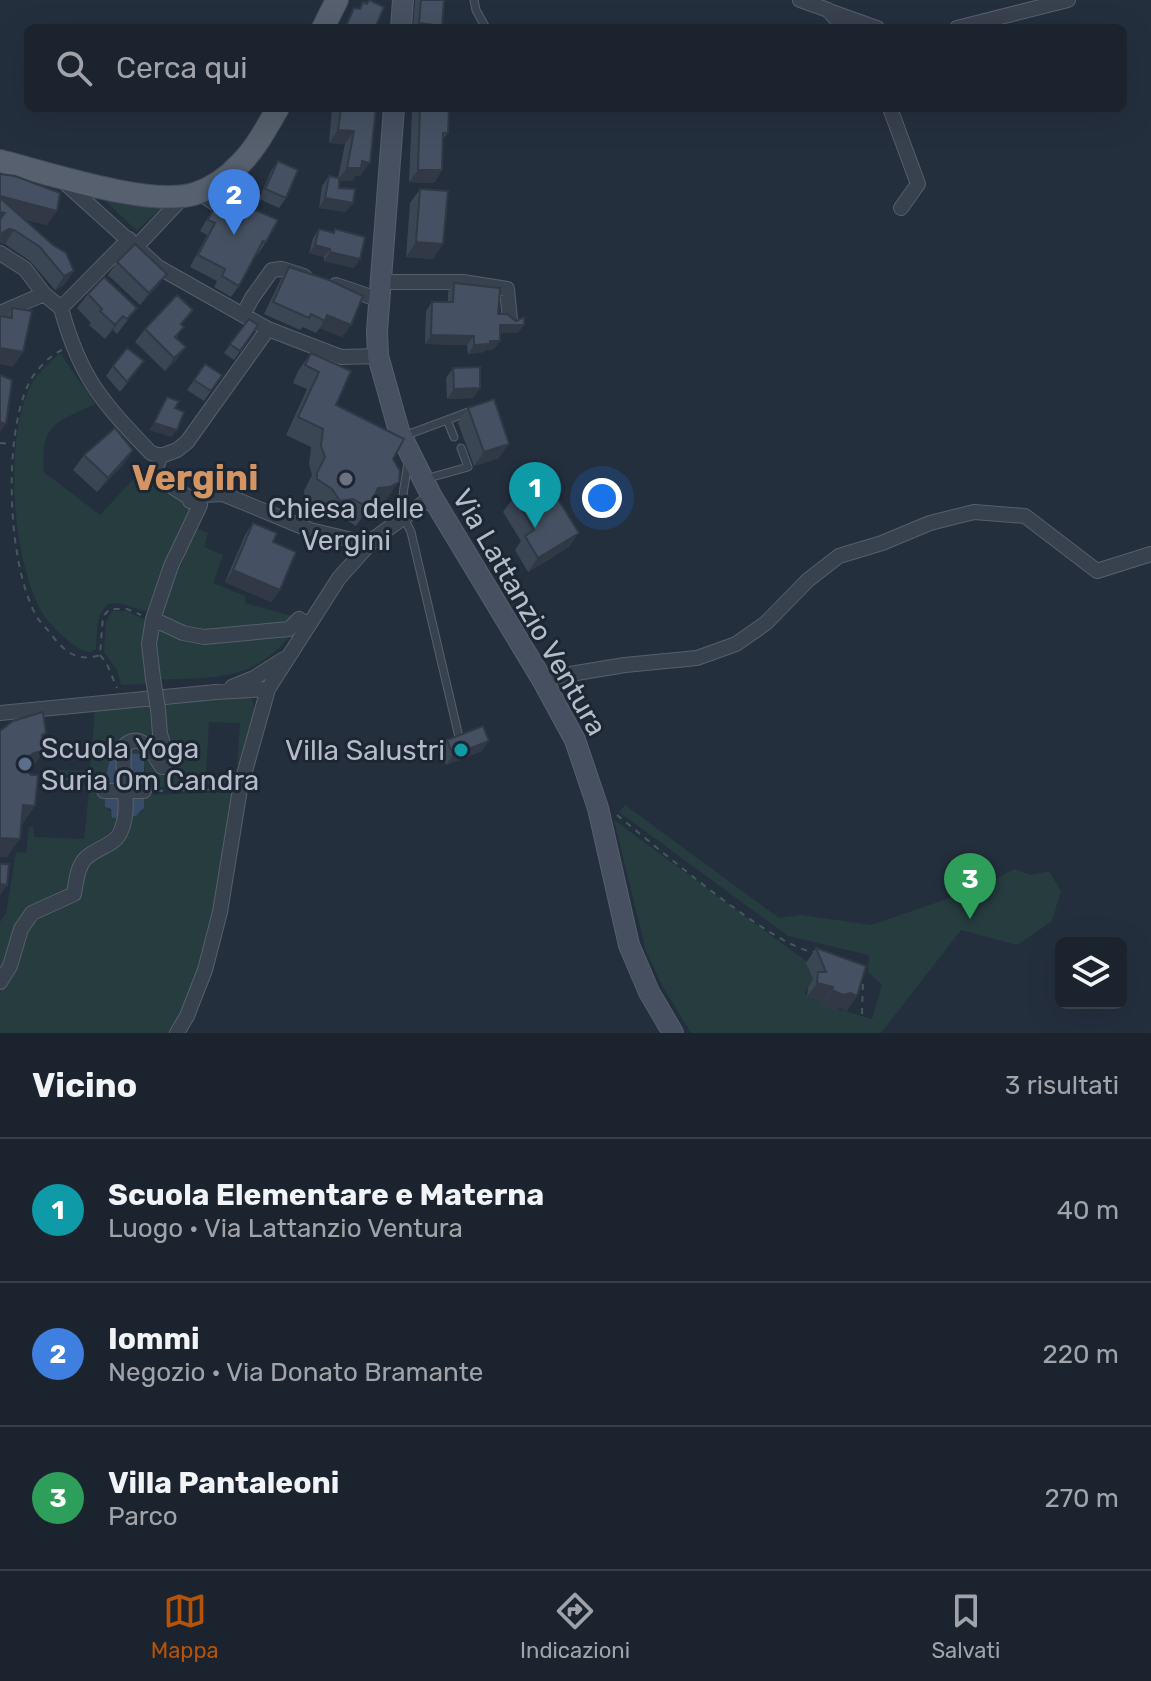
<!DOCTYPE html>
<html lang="it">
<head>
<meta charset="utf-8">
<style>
  body { margin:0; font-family:Rubik,sans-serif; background:#282f3a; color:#f1f3f6 }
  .controls { position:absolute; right:24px; bottom:24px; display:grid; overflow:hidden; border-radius:12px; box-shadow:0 8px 32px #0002 }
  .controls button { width:72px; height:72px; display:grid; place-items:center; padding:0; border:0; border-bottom:2px solid #39404a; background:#1b232e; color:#f1f3f6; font:40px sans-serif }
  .you { position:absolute; left:602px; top:498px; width:28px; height:28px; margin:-20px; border:6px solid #fff; border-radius:50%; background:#1a73e8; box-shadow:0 0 0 12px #1a73e833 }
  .badge { display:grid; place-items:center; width:52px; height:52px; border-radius:50%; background:#b45309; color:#fff; font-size:26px; font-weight:700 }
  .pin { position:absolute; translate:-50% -66px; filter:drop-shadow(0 2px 4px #0008) }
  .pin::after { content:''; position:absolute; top:42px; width:28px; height:24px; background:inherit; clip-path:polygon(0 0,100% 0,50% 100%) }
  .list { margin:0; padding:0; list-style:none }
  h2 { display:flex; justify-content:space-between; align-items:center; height:104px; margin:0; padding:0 32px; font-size:34px }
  h2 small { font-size:26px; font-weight:400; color:#a0a4aa }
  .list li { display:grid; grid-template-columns:52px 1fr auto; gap:24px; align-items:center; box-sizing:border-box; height:144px; padding:0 32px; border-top:2px solid #39404a }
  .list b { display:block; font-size:30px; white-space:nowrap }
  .list p { margin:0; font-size:26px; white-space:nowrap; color:#a0a4aa }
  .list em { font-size:26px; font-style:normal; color:#a0a4aa }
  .icon { flex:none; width:44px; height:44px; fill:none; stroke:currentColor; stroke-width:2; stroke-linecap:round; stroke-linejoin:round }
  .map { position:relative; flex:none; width:1151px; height:1033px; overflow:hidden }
  .search { position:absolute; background:#1b232e; box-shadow:0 8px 32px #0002; left:24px; right:24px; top:24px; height:88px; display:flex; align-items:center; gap:20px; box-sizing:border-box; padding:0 28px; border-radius:12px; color:#a0a4aa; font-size:30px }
  .sheet { height:536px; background:#1b232e }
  nav { display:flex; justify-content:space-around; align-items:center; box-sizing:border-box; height:112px; border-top:2px solid #39404a; background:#1b232e; font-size:22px; color:#a0a4aa }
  nav a { display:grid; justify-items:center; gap:4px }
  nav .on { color:#b45309 }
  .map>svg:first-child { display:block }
  .green { fill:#263c3f }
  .water { fill:#394c67 }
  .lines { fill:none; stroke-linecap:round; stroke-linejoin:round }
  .lane-casing { stroke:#565f6c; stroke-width:9 }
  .street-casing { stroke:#565f6c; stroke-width:16 }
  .secondary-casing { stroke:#565f6c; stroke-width:22 }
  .primary-casing { stroke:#414a57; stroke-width:24 }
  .path { stroke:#44595c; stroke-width:2; stroke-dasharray:6 6; stroke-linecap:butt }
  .lane { stroke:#38414e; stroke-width:7 }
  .street { stroke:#38414e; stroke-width:14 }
  .secondary { stroke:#465061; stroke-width:20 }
  .primary { stroke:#56606e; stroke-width:22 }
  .street-bridge-casing { stroke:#565f6c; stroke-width:16; stroke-linecap:butt }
  .street-bridge { stroke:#38414e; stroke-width:14 }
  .wall { fill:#3b4654 }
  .shaded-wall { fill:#303945 }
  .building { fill:#455162; stroke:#303945; stroke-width:2 }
  .worship-dot { fill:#6b7280; stroke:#1d2633; stroke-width:3 }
  .culture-dot { fill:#0f9aa8; stroke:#1d2633; stroke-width:3 }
  .service-dot { fill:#5c6f8a; stroke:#1d2633; stroke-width:3 }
  .labels { text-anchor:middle; stroke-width:6; stroke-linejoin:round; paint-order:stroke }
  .poi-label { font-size:28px; fill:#b4bcc9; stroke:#1d2633 }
  .street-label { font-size:28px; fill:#b4bcc9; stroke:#1d2633 }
  .district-label { font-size:36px; font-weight:bold; fill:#d59563; stroke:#1d2633 }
</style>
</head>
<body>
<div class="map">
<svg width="1151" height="1033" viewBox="0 0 1151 1033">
  <rect width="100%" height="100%" fill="#242f3e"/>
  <path class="green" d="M 100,196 L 162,207 L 137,231 Z
    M 60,353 L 95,404 C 56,422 40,424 44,472 L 100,515 L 138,474 L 193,505 L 151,613 L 119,603 L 108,604 C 95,616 98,632 96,649 L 90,652 C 79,651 72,644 64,637 C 56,630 49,623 43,614 C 12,562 3,440 31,385 C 37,373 50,362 60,353 Z
    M 194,527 L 208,533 L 204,547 L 223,555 L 213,583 L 245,596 L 245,603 L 296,617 L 289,623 L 207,632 L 184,630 L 158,617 L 173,567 L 181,567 Z
    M 112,611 L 126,611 L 148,621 L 147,684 L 121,685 L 117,670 L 104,652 L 106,622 Z
    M 156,622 L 181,636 L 292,633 C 253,683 214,677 156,680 Z
    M 250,695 C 261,712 245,746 241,764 L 237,765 L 240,723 L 209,722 L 206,774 L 234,777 L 235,783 L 144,788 L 145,768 L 128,754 L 131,743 L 168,751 L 161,701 Z
    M 154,703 L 160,750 L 140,736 L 126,734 L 121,740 L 120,754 L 109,762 L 104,787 L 85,776 L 59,775 L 59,770 L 90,771 L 95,708 Z
    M 59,783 L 89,785 L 104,793 L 105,807 L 121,818 L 102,841 L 74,860 C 73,909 46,889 23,913 C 11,927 8,954 0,971 L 0,922 L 6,913 L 16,852 L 26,853 L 29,827 L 33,827 L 34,837 L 84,839 L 89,791 L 59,788 Z
    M 233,792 L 209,937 L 189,1000 L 171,1033 L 0,1033 L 0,992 C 20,974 17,946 31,925 C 40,910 61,914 71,900 C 78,890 79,876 85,866 C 93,853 115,829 127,820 C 131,816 138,815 143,812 L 144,795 Z
    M 625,805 L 779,918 L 801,915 L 871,925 L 976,889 L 1014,869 L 1031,875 L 1049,871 L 1061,891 L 1052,921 L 1017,945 L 961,930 L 881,1033 L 691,1033 L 663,987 L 646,951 L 614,820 L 810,964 L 814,977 L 805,992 L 807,997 L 823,1002 L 822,1004 L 872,1019 L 882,985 L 868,972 L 869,955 L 788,936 L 619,812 Z"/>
  <path class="water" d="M 120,754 L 141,754 L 144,759 L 144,808 L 136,816 L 112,818 L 111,809 L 105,807 L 104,787 L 109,762 Z"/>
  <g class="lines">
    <defs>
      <path id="lane" d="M 474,0 L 476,10 L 486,28
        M 199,197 L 234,220
        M 447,420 L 454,437
        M 404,436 L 471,411
        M 408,461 C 405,491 396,505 411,532 L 459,737
        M 425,479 L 468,467 L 461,448"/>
      <path id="street" d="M 800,0 L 828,10 L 844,28
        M 832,12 L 877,28
        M 957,28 L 1068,0
        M 890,108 L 918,184 L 901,208
        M 64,182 L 158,267 L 243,315 L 268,329 L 341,357 L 378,356
        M 137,246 L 184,196
        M 0,253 L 25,269 L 44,294 L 61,308 L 129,239
        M 382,282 L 463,282 L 507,289 L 510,320
        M 336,285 L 380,300
        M 61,308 C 80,378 102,402 151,453 L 161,456 L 177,450 L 187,442 L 268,329
        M 0,313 L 44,294
        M 243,315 L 252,298 L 272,270 L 282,269 L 304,276
        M 161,456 L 153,474 L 200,505 L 171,566 L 153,619 L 183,633 L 204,637 L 289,629 L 299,619 L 307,624
        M 190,501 L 204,495 L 223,494 L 310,530 L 369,544
        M 153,678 L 149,644 L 153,619
        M 543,681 L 552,677 L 625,665 L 697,658 L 736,644 L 766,623 L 808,580 L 839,556 L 882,543 L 930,523 L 974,512 L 1025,516 L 1097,571 L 1151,554
        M 232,687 L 254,678 L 284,659
        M 0,713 L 216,692 L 268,689
        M 104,791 L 144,791
        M 0,982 L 10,966 L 21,929 L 32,913 L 74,894 C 76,883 77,867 85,859 C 95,848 114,846 120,833 C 133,807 119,772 125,745 C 142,731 153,754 162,767 L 170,766 L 160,734 L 158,709
        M 177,1033 L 187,1016 L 205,970 L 220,912 L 240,789 L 268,689 L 339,578 L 375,538 L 432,497"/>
      <path id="secondary" d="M 401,28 L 403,0
        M 394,108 L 377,331 L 378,356 L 399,431 L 432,497 L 543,681 L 575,740 L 598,808 L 629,945 L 649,992 L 673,1033"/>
      <path id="primary" d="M 323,28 L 337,0
        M 0,161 C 48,173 149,207 194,194 C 211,189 228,177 240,164 C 256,148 267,127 278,108"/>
    </defs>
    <use href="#lane" class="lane-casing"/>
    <use href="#street" class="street-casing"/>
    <use href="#secondary" class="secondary-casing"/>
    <use href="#primary" class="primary-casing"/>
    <path class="path" d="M 62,350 C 50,355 33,373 28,385 C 3,439 7,567 38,619 C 43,625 49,631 54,638 C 67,654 80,662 100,655 L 103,616 L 110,609 L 127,609 L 141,615
      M 0,443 L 11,444
      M 100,655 L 106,662 L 117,688
      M 52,778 L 86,781 L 92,786
      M 157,791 L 227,789
      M 617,815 C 654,845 774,948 814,952
      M 862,1014 L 863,978"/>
    <use href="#lane" class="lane"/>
    <use href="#street" class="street"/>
    <use href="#secondary" class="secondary"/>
    <use href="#primary" class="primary"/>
    <defs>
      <path id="street-bridge" d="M 153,678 L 158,709"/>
    </defs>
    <use href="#street-bridge" class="street-bridge-casing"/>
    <use href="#street-bridge" class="street-bridge"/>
  </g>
  <path class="wall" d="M 415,0 L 444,0 L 442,26 L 441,28 L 413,28 Z
    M 332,108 L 376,108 L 360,176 L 356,175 L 352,181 L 339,181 L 339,188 L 346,212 L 319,208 L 322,186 L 329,176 L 338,178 L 345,144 L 329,143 Z
    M 414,108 L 449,108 L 448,133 L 443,139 L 442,170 L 434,183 L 409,182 L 412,111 Z
    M 278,161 L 286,198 L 279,208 L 259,199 L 271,171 Z
    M 0,174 L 47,225 L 23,219 L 53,245 L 66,253 L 64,285 L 55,290 L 30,261 L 5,244 L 0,243 Z
    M 420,189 L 433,259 L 406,257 L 410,203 Z
    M 213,209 L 240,223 L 246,214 L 266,242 L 258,254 L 256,253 L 239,286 L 231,297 L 214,287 L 217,281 L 190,267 L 207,235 L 200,231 Z
    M 319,229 L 333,233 L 335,229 L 354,268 L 324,261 L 324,257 L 309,253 L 313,238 Z
    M 117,262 L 158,286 L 140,305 L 108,275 Z
    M 289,267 L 351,325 L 342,337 L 320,328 L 316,333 L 303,327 L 300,330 L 264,314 L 281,279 Z
    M 454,283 L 498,314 L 518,333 L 500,333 L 500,341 L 494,349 L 485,350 L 484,352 L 468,354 L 467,345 L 425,344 L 426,311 L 432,302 L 448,302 L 448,292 Z
    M 88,294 L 137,308 L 117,334 L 113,330 L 105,339 L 89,325 L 91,323 L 77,308 Z
    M 12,308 L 13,367 L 6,317 Z
    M 249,319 L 258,325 L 234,360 L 224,353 Z
    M 182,325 L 177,338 L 186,347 L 176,360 L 165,371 L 135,342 L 145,329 Z
    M 311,353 L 336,405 L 393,459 L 386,500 L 378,505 L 370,505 L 356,526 L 341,517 L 328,519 L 320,507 L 305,497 L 304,491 L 312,475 L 309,464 L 311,447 L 286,435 L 307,389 L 293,383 L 298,371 Z
    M 205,364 L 222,375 L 204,401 L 187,390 Z
    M 113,366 L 137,371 L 120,392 L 106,376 Z
    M 453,368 L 480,388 L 473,398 L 447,399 L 446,378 Z
    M 468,408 L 499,458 L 474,466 L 458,423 Z
    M 133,450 L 123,465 L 97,492 L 73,470 L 84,455 Z
    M 514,497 L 569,547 L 528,572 L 515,550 L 521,541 L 503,512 Z
    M 253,523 L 280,590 L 271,602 L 225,582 L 245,535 Z
    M 447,740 L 482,751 L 446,765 L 440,750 Z
    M 816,948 L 847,1011 L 840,1008 L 833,1009 L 821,1005 L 823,1002 L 807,997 L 808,987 L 813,979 L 806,963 Z"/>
  <path class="shaded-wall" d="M 419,23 L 442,26 L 441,28 L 416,28 Z
    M 338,130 L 354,131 L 345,144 L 329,143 Z
    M 362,161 L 370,163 L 360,176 L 356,175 L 352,181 L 337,181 L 347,168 Z
    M 418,170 L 442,170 L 434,183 L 409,182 Z
    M 0,196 L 57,211 L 47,225 L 4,214 L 0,220 Z
    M 325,198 L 353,203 L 346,212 L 319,208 Z
    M 9,229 L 14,230 L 5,244 L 0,243 L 0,236 L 2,233 Z
    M 416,242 L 443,244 L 433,259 L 406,257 Z
    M 315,245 L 330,249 L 324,257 L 309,253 Z
    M 330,252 L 360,259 L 354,268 L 324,261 Z
    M 74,271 L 64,285 L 55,290 L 64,276 Z
    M 167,274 L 158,286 L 140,305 L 149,293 Z
    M 327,315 L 351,325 L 342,337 L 320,328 Z
    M 123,316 L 113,330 L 105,339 L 115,325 Z
    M 500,325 L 524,325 L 518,333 L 494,333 Z
    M 431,335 L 474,336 L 467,345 L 425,344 Z
    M 490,341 L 500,341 L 494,349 L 485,350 L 484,352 L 468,354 L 474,345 Z
    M 186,347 L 176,360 L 165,371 L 174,358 Z
    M 0,348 L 23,352 L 13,367 L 0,364 Z
    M 480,388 L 473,398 L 447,399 L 454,389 Z
    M 0,422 L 6,424 L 0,432 Z
    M 154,423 L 177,430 L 172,437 L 149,430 Z
    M 509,444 L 499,458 L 474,466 L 484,452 Z
    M 133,450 L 123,465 L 97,492 L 108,478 Z
    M 399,482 L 386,500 L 378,505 L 365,506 L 378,488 Z
    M 353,499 L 341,517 L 328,519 L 340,501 Z
    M 579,533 L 569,547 L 528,572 L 538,558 Z
    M 233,570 L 280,590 L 271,602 L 225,582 Z
    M 489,741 L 482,751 L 446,765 L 453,755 Z
    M 44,751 L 32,769 L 21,771 L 19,762 L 34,753 Z
    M 23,805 L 35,806 L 22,825 L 10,823 Z
    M 0,838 L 20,839 L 7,857 L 0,857 Z
    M 0,884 L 7,885 L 0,896 Z
    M 817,983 L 833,987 L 823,1002 L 807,997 Z
    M 832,990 L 851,993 L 857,996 L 847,1011 L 840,1008 L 833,1009 L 821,1005 Z"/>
  <path class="building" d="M 369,0 L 384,7 L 375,28 L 345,28 L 354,8 L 360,9 L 363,2 L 367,4 Z
    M 421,0 L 444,0 L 442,26 L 419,23 Z
    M 341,108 L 376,108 L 370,163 L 362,161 L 361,168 L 347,168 L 354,131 L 338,130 Z
    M 420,108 L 449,108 L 448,133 L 443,133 L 442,170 L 418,170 Z
    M 278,161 L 298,170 L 286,198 L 265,189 Z
    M 0,174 L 15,176 L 60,193 L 57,211 L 0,196 Z
    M 329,176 L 339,178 L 339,188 L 355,189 L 353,203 L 325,198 Z
    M 420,189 L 448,191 L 443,244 L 416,242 Z
    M 0,198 L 53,245 L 66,253 L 74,271 L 64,276 L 40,247 L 14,230 L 9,229 L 2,233 L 0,232 L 0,219 L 5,213 L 0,212 Z
    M 213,209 L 241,224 L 246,214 L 253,209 L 278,220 L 266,242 L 263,241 L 239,286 L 222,276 L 225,269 L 198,255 L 215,223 L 208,220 Z
    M 319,229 L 334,233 L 335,229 L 365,237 L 360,259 L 330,252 L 330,249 L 315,245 Z
    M 135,244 L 167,274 L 149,293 L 117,262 Z
    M 289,267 L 329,280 L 363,296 L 351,325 L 327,315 L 325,321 L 311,314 L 309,318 L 273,302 Z
    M 104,277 L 137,308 L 127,319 L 123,316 L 115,325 L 100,311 L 102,309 L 88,294 Z
    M 454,283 L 500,288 L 498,314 L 507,314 L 516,321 L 524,317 L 524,325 L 500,325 L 500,341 L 490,341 L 490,344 L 474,345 L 474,336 L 431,335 L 432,302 L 453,302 Z
    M 177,295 L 193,310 L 181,324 L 184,327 L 175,337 L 186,347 L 174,358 L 145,329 Z
    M 12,308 L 32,311 L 23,352 L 0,348 L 0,316 L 12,318 Z
    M 249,319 L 258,325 L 240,351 L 230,344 Z
    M 127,348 L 144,361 L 127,382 L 113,366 Z
    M 311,353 L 351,371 L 336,405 L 404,439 L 393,459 L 400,471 L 399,482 L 390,487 L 378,488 L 369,508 L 353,499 L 340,501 L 332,489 L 317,479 L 317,473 L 325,457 L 321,446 L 323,429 L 298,417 L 319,372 L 305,365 Z
    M 205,364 L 222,375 L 211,391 L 194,380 Z
    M 480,367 L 480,388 L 454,389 L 453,368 Z
    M 0,375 L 12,380 L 6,424 L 0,422 Z
    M 167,397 L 179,401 L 175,408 L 184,412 L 177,430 L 154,423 Z
    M 494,399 L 509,444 L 484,452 L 468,408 Z
    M 115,428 L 133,450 L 108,478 L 84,455 Z
    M 545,478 L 579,533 L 538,558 L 525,536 L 534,530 L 514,497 Z
    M 253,523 L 277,533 L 273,542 L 296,552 L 280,590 L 233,570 Z
    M 43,712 L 46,733 L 42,735 L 44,751 L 34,753 L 19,762 L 31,775 L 38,775 L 35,806 L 23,805 L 20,839 L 0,838 L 0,731 L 13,721 Z
    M 483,726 L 489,741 L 453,755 L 447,740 Z
    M 0,864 L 9,864 L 7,885 L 0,884 Z
    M 816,948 L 866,966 L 857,996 L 851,993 L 843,995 L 832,990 L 833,987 L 817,983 L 818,972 L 826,972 Z"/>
  <circle class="worship-dot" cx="346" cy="479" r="8"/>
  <circle class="culture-dot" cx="461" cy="750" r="8"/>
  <circle class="service-dot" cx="25" cy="764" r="8"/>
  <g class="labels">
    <g class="poi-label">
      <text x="346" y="518">Chiesa delle<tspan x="346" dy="32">Vergini</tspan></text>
      <text x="41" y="758" text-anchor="start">Scuola Yoga<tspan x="41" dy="32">Suria Om Candra</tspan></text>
      <text x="445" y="760" text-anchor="end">Villa Salustri</text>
    </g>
    <g class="street-label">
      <text transform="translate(530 612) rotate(60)" y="10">Via Lattanzio Ventura</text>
    </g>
    <g class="district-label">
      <text x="195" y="490">Vergini</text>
    </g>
  </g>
</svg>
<div class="controls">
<button><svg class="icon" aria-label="layers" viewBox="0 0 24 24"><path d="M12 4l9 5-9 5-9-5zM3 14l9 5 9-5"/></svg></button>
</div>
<div class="you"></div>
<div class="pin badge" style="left:535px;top:528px;background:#0f9aa8">1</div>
<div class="pin badge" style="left:234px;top:235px;background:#3f7fe0">2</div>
<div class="pin badge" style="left:970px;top:919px;background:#2e9e5b">3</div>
<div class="search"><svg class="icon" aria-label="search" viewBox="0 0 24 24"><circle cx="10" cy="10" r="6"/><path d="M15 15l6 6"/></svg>Cerca qui</div>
</div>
<section class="sheet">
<h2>Vicino<small>3 risultati</small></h2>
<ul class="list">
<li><span class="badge" style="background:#0f9aa8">1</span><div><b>Scuola Elementare e Materna</b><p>Luogo · Via Lattanzio Ventura</p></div><em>40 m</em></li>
<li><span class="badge" style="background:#3f7fe0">2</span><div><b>Iommi</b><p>Negozio · Via Donato Bramante</p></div><em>220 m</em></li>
<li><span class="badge" style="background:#2e9e5b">3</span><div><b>Villa Pantaleoni</b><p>Parco</p></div><em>270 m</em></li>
</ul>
</section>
<nav>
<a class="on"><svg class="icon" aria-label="map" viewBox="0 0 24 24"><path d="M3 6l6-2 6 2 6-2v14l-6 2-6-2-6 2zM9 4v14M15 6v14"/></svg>Mappa</a>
<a><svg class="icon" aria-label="directions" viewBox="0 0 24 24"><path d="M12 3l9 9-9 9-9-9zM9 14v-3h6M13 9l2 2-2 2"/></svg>Indicazioni</a>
<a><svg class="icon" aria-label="saved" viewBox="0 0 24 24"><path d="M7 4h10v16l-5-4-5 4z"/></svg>Salvati</a>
</nav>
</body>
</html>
